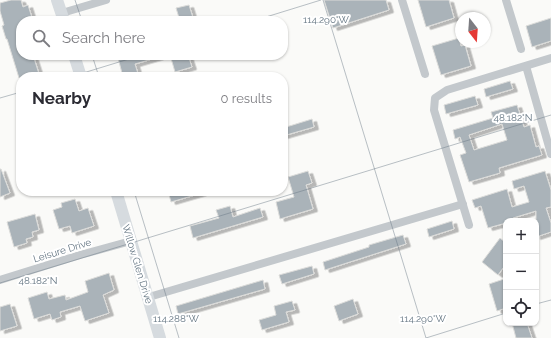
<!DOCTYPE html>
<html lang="en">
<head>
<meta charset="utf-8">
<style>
  body { margin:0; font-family:Raleway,sans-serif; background:#f7f7f7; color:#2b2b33 }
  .controls { position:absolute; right:12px; bottom:12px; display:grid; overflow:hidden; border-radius:8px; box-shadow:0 1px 3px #0004 }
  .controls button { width:36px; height:36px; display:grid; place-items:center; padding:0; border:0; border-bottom:1px solid #e1e1e2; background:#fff; color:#2b2b33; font:20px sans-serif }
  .compass { position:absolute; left:455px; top:12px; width:36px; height:36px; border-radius:50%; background:#fff; box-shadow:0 1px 3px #0004; rotate:163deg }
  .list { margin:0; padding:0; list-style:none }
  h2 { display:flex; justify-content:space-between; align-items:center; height:52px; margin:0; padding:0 16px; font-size:17px }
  h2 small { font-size:13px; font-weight:400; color:#7c7c81 }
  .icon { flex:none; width:22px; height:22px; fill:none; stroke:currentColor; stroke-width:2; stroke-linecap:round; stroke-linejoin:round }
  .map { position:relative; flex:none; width:551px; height:338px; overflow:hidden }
  .search { position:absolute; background:#fff; box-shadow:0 1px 3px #0004; left:16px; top:16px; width:272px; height:44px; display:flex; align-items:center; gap:10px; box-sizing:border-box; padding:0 14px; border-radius:16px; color:#7c7c81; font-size:15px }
  .panel { position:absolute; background:#fff; box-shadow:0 1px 3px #0004; left:16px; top:72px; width:272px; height:124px; border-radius:16px }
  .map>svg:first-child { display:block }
  .building { fill:#aab3b9; stroke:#dcdcda; fill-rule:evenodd; filter:url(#shadow) }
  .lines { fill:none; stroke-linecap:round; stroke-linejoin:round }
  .minor { stroke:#c3c8cc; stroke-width:8 }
  .secondary { stroke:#d6dbdf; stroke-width:12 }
  .ticks { fill:none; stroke:#657683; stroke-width:1; stroke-opacity:0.45 }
  .labels { text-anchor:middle; stroke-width:4; stroke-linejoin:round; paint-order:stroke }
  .street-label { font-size:10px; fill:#657683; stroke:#fff }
  .ticks-label { font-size:10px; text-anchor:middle; fill:#657683; stroke:#fff; stroke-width:4; stroke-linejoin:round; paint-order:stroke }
</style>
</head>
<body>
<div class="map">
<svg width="551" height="338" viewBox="0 0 551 338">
  <defs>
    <filter id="shadow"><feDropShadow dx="4.5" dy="2.5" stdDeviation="0" flood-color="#0004"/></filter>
  </defs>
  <rect width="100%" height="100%" fill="#fafaf8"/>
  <path class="building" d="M 11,0 L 21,0 L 23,7 L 28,5 L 33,21 L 21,21 L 21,55 L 33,55 L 40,77 L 19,78 L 7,39 L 6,39 L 2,26 L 4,25 L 0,11 L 0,3 Z
    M 324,0 L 386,0 L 389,10 L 333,28 Z
    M 418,0 L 449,0 L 454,18 L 426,27 Z
    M 189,5 L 194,21 L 180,21 L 176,8 Z
    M 551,18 L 551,41 L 532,47 L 526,26 Z
    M 459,38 L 461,46 L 465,45 L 471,66 L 441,75 L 432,46 Z
    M 130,55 L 159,55 L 159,57 L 135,64 L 139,77 L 123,77 L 118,58 Z
    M 170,55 L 188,55 L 192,67 L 175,72 Z
    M 510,81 L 513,89 L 486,97 L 484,89 Z
    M 475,96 L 478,105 L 446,114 L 444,105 Z
    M 517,105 L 524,127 L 530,125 L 536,147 L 539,146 L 542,155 L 499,168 L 500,173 L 469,182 L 460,155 L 466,153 L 460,137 L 455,139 L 453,130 L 493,118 L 491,112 ZM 502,124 L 507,140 L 474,150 L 469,135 Z
    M 312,119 L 314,127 L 283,136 L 283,128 Z
    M 0,169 L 1,169 L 10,193 L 0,197 Z
    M 308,171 L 312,183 L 306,185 L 313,209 L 280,219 L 276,202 L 294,197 L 288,177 Z
    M 545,171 L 551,190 L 551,207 L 546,208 L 551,223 L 551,232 L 536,237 L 536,211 L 513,218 L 514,220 L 506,221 L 506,223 L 488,228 L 481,206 L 475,208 L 472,200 L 507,189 L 512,207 L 529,202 L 524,186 L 514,189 L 512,181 Z
    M 168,191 L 202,191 L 202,193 L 171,202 Z
    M 75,199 L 79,211 L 88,208 L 94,226 L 72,233 L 70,226 L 59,229 L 53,210 L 62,207 L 61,203 Z
    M 230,206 L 233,217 L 260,208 L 263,217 L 193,238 L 190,226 L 219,218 L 216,210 Z
    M 35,214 L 39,230 L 32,232 L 33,237 L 26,239 L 27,243 L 14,247 L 7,222 Z
    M 452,221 L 454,229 L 429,237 L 427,229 Z
    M 403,235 L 406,244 L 325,270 L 323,262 L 369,247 L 369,245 Z
    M 500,238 L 506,243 L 506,264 L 498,275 L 482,262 Z
    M 312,266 L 314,274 L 282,284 L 279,275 Z
    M 109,273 L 114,290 L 103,295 L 109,313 L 85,321 L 80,306 L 60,312 L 61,317 L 52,320 L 50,314 L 34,319 L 28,298 L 47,292 L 49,299 L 65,295 L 66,300 L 88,292 L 85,281 Z
    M 504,279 L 506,287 L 506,308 L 497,311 L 489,284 Z
    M 263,280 L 265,289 L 178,314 L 176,306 Z
    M 353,299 L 358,314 L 339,321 L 334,306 Z
    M 292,301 L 295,310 L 286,312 L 289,322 L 262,330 L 259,320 L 276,315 L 274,306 Z
    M 10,304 L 17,326 L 0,331 L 0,307 Z
    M 512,323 L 527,323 L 532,338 L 516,338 Z"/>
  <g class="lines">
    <path class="minor" d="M 402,0 L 425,74
      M 506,0 L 521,49
      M 62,13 L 106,0
      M 526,66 L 551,154
      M 469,225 L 434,110 L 435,98 L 447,90 L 551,58
      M 0,280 L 80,255 L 131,241
      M 149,297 L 463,204"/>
    <path class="secondary" d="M 57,0 L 64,21
      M 74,55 L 81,77
      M 116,191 L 160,338"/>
  </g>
  <path class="ticks" d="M 75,0 L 82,21M 323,0 L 426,338M 253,21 L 321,0M 92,55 L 99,77M 70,77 L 142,55M 0,98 L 21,92M 134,191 L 179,338M 0,283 L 551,115M 536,304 L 551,300M 426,338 L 506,313"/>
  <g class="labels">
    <g class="street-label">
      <text transform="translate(62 250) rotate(-17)" y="4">Leisure Drive</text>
      <text transform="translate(138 264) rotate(73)" y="4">Willow Glen Drive</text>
    </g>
  </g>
  <g class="ticks-label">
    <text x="326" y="23">114.290°W</text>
    <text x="513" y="121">48.182°N</text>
    <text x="38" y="284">48.182°N</text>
    <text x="176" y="322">114.288°W</text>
    <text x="423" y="322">114.290°W</text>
  </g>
</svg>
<div class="controls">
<button>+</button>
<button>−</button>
<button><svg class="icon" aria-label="locate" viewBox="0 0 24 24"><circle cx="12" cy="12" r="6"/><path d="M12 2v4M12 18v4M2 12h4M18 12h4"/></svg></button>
</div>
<svg class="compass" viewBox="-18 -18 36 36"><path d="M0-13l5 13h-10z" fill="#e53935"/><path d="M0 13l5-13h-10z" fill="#7c7c81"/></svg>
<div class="search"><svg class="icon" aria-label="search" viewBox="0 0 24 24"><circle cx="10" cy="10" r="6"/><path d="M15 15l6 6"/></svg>Search here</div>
<section class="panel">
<h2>Nearby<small>0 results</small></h2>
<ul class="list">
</ul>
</section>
</div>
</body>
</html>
